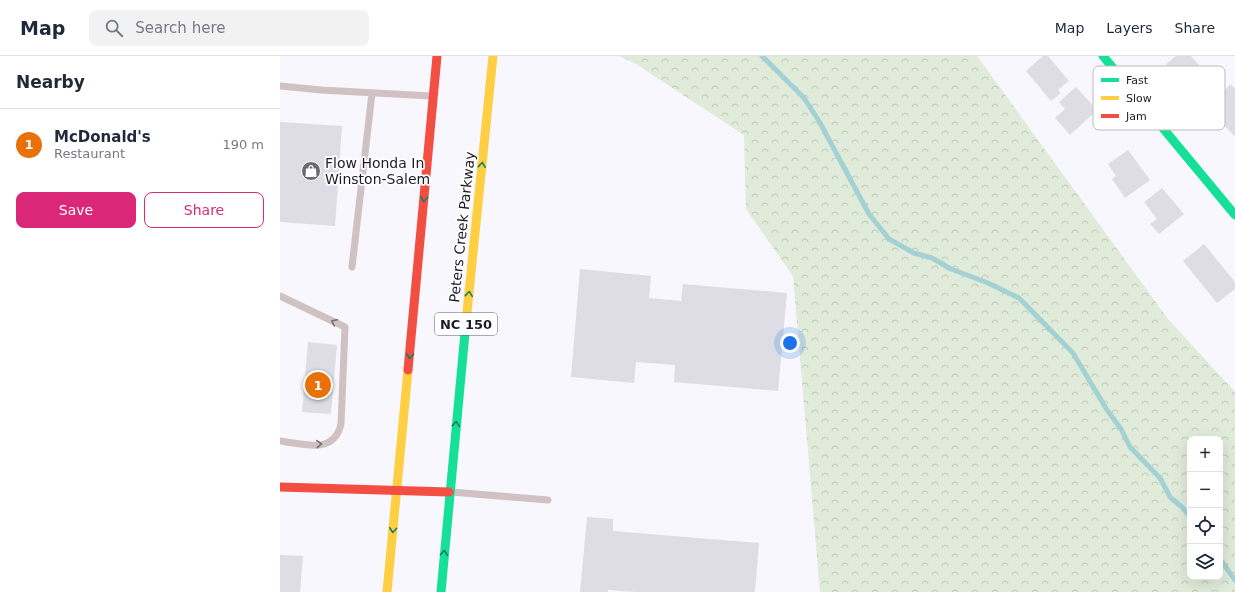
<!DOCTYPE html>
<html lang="en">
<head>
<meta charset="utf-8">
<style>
  body { margin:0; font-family:"DejaVu Sans",sans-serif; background:#f2f2f3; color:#1f2937 }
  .controls { position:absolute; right:12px; bottom:12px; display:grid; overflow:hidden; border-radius:8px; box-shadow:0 4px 16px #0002 }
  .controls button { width:36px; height:36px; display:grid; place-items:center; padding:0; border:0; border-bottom:1px solid #e0e1e3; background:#fff; color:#1f2937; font:20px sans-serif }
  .you { position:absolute; left:510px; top:287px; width:14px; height:14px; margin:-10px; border:3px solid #fff; border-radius:50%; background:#1a73e8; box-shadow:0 0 0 6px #1a73e833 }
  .badge { display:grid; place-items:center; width:26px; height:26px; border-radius:50%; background:#db2777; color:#fff; font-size:13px; font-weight:700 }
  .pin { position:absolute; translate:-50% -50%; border:2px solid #fff; box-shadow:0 1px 4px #0006 }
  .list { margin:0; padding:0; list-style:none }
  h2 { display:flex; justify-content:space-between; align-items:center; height:52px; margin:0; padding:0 16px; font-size:17px }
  h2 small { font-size:13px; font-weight:400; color:#747a83 }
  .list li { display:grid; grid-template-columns:26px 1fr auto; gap:12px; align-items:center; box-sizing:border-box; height:72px; padding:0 16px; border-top:1px solid #e0e1e3 }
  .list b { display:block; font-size:15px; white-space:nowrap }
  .list p { margin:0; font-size:13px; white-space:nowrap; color:#747a83 }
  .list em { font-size:13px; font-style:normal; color:#747a83 }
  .actions { display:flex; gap:8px; padding:12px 16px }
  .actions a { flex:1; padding:9px 0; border:1px solid #db2777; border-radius:8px; text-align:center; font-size:14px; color:#db2777 }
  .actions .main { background:#db2777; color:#fff }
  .icon { flex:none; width:22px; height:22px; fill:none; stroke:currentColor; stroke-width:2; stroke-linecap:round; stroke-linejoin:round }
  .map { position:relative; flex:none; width:955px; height:536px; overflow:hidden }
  header { display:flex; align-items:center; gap:24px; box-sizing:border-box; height:56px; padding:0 20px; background:#fff; border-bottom:1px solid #e0e1e3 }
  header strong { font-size:19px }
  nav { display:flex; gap:22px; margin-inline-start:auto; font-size:14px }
  .search { width:280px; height:36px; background:#f2f2f3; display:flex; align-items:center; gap:10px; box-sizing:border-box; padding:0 14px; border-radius:8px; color:#747a83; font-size:15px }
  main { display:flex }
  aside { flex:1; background:#fff }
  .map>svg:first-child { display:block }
  .forest { fill:url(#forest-crowns); fill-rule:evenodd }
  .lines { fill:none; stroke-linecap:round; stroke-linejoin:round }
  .stream { stroke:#a4d2d4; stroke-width:5 }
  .building { fill:#dedde5 }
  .lane { stroke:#d0c1c3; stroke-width:7 }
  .fast { stroke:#16e098; stroke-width:9 }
  .slow { stroke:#ffcf43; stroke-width:9 }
  .jam { stroke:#f24e42; stroke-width:9 }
  .oneway { stroke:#1a7e5e }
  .oneway2 { stroke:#766e74 }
  .labels { text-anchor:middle; stroke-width:3.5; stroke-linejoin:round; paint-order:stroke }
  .shield { fill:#fff; stroke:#615f66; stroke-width:1 }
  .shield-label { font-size:13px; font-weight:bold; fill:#1d1b24 }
  .poi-label { font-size:14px; fill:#1d1b24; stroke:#fff; text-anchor:start }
  .street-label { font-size:14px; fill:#1d1b24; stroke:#fff }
  .key { fill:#fff; stroke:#bbbbbd; stroke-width:1 }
  .key-label { font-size:11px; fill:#1d1b24 }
</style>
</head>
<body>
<header>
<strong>Map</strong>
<div class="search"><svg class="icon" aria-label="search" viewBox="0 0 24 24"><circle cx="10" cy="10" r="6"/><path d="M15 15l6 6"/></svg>Search here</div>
<nav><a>Map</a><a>Layers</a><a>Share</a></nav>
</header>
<main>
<aside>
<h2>Nearby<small></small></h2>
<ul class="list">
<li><span class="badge" style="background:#e8710a">1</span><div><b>McDonald's</b><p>Restaurant</p></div><em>190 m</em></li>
</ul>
<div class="actions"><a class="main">Save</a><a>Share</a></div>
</aside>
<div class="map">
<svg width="955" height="536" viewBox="0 0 955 536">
  <defs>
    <pattern id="forest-crowns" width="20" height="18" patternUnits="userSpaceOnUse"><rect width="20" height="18" fill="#e0ebda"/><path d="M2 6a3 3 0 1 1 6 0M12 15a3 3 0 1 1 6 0" fill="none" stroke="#c0c9bb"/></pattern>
  </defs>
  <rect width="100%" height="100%" fill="#f8f7fd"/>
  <path class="forest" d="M 339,0 L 697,0 L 888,263 L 955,336 L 955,536 L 540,536 L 513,220 L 466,153 L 464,79 L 356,8 ZM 910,383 L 940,383 L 940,521 L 910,521 Z"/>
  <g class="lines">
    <path class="stream" d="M 482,0 L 524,42 L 539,65 L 589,158 L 609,183 L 634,197 L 652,202 L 671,213 L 708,227 L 739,242 L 793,297 L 827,354 L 841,373 L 850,391 L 880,422 L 890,441 L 903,452 L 910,461
      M 940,503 L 955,524"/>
  </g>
  <path class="building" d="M 763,0 L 768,0 L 789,25 L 778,34 L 781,37 L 771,45 L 746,15 Z
    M 896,0 L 911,0 L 927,18 L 909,33 L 886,8 Z
    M 951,28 L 955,33 L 955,81 L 927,50 Z
    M 796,31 L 817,54 L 790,79 L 775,62 L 785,53 L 779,46 Z
    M 0,66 L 62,70 L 55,170 L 0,166 Z
    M 848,94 L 870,124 L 845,142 L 832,123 L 836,120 L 828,108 Z
    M 882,132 L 904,158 L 879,178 L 870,168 L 877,163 L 864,146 Z
    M 924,188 L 955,226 L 955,233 L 937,247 L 903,205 Z
    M 300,213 L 371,220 L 369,242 L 401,245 L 403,228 L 507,237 L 498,335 L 394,326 L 395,309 L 356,306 L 354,327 L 291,321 Z
    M 28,286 L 57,289 L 51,358 L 22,356 Z
    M 307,461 L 333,463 L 333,475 L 479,487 L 475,536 L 356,536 L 328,534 L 328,536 L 300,536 Z
    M 0,499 L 23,500 L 20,536 L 0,536 Z"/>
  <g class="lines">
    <path class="lane" d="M 0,30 L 41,34 L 151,40
      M 72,211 L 92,37
      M 0,240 L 65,271 L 61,368 C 54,399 24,388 0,385
      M 171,436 L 268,444"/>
    <path class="fast" d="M 823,0 L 955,159
      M 161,536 L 186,266"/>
    <path class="slow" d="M 186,266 L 213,0
      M 107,536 L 128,314"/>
    <path class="jam" d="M 128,314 L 157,0
      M 0,431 L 169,436"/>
  </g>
  <defs><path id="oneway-chevron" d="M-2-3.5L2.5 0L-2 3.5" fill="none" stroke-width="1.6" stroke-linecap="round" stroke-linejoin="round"/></defs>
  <g class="oneway">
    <use href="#oneway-chevron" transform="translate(202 109) rotate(-84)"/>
    <use href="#oneway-chevron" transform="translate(144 143) rotate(95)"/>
    <use href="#oneway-chevron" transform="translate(189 238) rotate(-84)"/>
    <use href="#oneway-chevron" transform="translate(130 300) rotate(95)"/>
    <use href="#oneway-chevron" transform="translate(176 368) rotate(-84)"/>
    <use href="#oneway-chevron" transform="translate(113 474) rotate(95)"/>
    <use href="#oneway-chevron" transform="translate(164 497) rotate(-85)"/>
  </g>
  <g class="oneway2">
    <use href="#oneway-chevron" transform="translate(54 266) rotate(-154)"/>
    <use href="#oneway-chevron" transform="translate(39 388) rotate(-3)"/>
  </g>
  <defs>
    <symbol id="shop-disc" viewBox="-11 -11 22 22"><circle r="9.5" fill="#6a6870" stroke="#fff"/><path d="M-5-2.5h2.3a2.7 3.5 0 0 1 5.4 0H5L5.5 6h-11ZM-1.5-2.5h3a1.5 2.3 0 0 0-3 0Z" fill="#fff"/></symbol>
  </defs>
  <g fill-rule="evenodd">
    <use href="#shop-disc" x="20" y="104" width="22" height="22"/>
  </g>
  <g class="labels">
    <rect class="shield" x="155" y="257" width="62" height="22" rx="3"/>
    <g class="shield-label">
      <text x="186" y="273">NC 150</text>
    </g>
    <g class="poi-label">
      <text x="45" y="112">Flow Honda In<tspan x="45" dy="16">Winston-Salem</tspan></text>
    </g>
    <g class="street-label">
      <text transform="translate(182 171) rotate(-84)" y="5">Peters Creek Parkway</text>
    </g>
  </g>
  <rect x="813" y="10" width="132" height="64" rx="6" class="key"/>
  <rect x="821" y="22" width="18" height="4" fill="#16e098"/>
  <rect x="821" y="40" width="18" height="4" fill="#ffcf43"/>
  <rect x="821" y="58" width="18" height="4" fill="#f24e42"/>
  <g class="key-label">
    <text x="846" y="28">Fast</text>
    <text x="846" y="46">Slow</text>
    <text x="846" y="64">Jam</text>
  </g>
</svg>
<div class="controls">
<button>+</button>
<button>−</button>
<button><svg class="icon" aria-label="locate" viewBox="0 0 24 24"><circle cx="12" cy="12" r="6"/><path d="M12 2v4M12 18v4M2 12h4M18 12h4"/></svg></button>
<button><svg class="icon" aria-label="layers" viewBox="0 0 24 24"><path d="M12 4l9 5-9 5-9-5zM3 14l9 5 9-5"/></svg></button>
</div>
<div class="you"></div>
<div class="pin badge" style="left:38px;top:329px;background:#e8710a">1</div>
</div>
</main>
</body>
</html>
